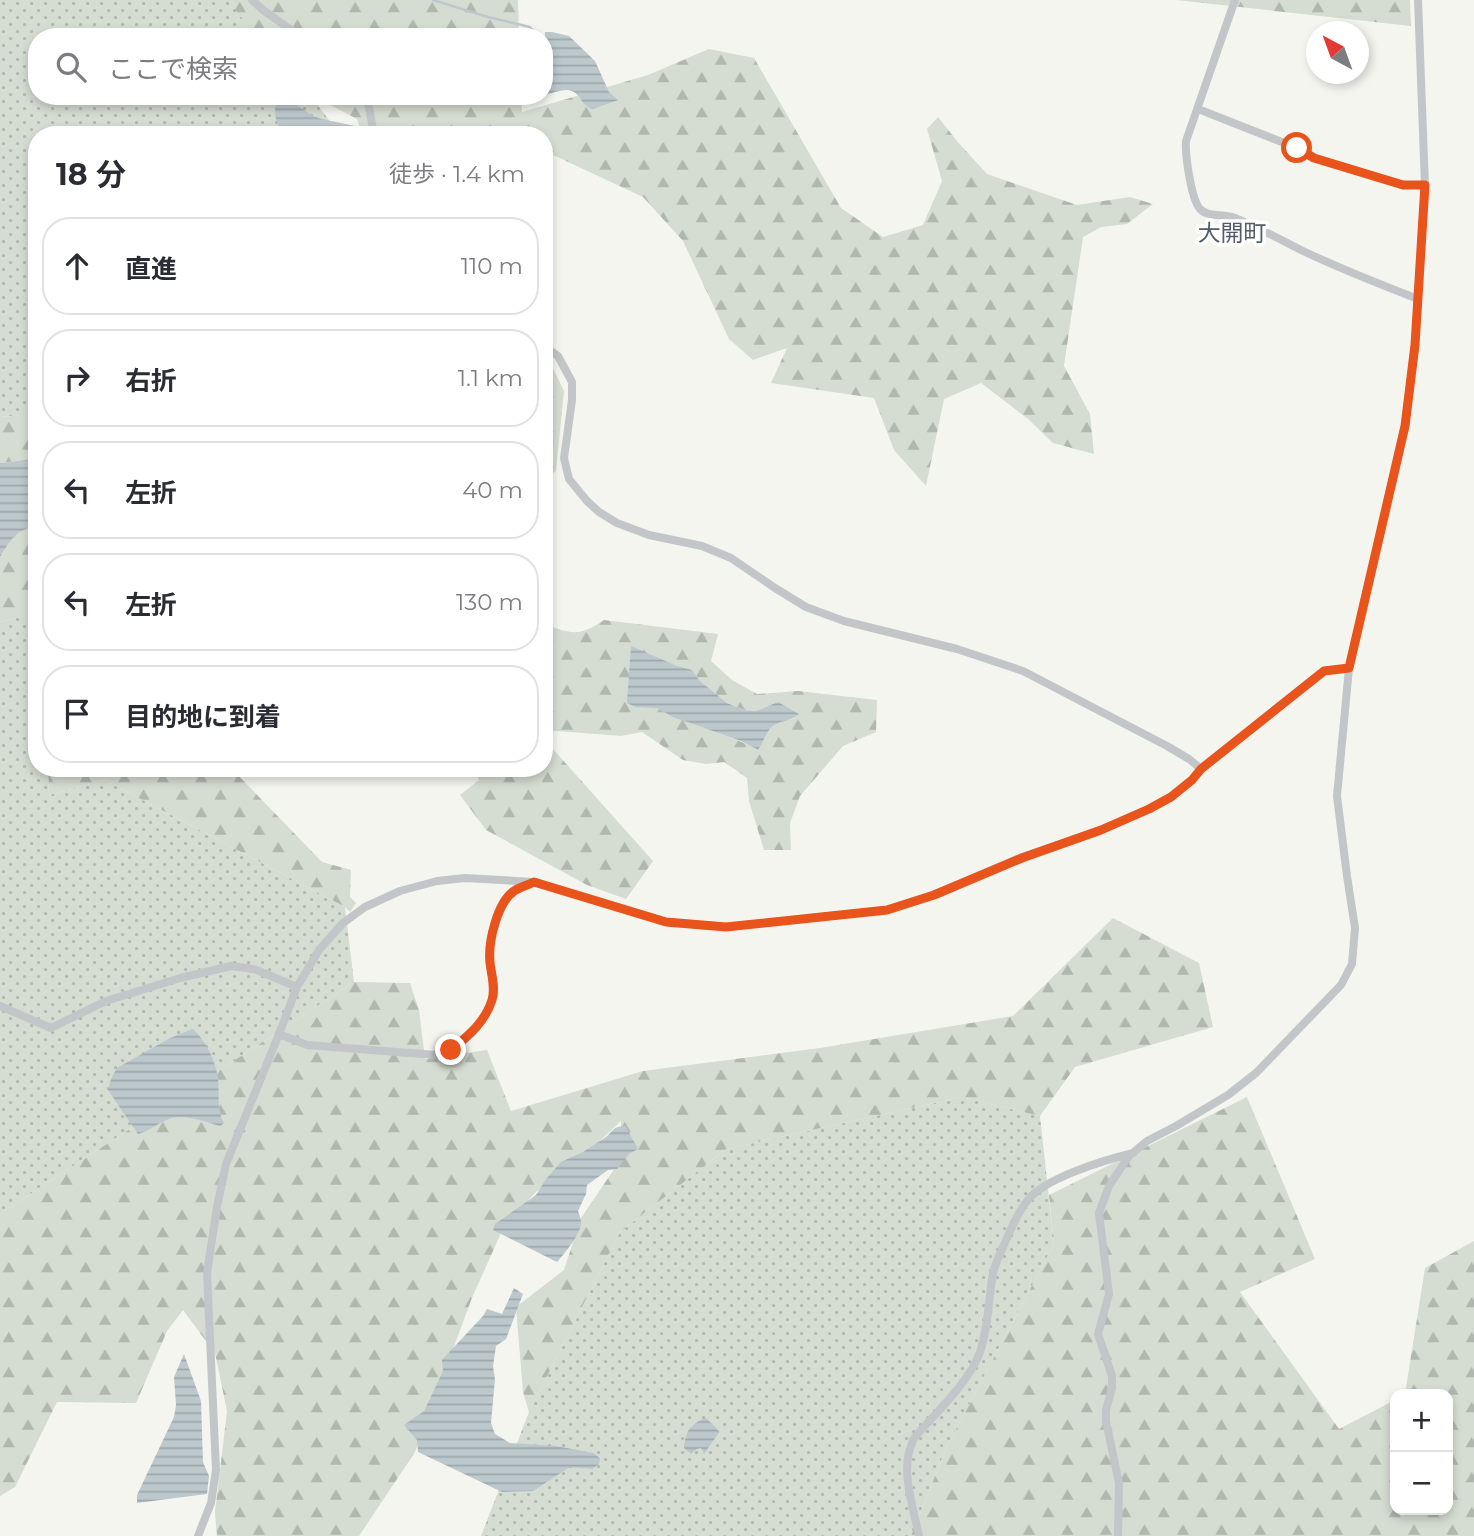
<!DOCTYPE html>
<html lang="ja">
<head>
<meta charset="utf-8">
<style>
  body { margin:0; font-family:Montserrat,"Noto Sans JP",sans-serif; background:#f7f7f7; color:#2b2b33 }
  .controls { position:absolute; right:21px; bottom:21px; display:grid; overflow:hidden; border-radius:14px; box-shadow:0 4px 10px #0003 }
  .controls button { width:63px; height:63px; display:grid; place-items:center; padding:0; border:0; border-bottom:2px solid #e1e1e2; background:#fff; color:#2b2b33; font:35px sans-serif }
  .compass { position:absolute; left:1306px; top:21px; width:63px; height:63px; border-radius:50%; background:#fff; box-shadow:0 4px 10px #0003; rotate:319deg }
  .stop { position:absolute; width:21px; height:21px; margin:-16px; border:5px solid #e9531c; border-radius:50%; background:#fff }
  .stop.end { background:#e9531c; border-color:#fff; box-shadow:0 2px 7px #0008 }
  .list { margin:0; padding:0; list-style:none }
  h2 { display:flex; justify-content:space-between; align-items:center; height:91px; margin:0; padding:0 28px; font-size:30px }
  h2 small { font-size:23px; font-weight:400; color:#7c7c81 }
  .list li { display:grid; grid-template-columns:46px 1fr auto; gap:21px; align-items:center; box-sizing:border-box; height:98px; margin:0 14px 14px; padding:0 14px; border:2px solid #e1e1e2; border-radius:28px }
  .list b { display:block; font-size:26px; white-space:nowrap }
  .list em { font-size:23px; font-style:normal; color:#7c7c81 }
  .icon { flex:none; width:38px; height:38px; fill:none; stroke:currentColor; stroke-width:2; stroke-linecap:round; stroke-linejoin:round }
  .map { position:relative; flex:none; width:1474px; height:1536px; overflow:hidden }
  .search { position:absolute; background:#fff; box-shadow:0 4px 10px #0003; left:28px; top:28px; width:525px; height:77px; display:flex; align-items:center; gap:18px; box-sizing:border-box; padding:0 24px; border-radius:28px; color:#7c7c81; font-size:26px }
  .panel { position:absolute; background:#fff; box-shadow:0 4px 10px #0003; left:28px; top:126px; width:525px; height:651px; border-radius:28px }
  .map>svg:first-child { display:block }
  .grass { fill:url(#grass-dots) }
  .forest { fill:url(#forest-firs); fill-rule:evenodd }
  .water { fill:url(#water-rules) }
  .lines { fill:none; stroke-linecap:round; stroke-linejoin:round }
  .stream { stroke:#bdc8cd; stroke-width:2.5 }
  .minor { stroke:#c2c6c9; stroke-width:8 }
  .route { stroke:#e9531c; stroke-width:9 }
  .labels { text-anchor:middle; stroke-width:7; stroke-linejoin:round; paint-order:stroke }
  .quarter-label { font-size:23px; fill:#515d68; stroke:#fff }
</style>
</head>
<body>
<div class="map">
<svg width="1474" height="1536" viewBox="0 0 1474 1536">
  <defs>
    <pattern id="grass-dots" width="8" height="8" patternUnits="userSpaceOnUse" patternTransform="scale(1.75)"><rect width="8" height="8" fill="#d5dcd1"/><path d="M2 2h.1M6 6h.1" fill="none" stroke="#b0b7af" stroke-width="1.8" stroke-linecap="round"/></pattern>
    <pattern id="forest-firs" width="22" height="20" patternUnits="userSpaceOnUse" patternTransform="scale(1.75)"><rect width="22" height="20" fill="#d5dcd1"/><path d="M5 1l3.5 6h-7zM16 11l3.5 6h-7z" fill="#b0b7af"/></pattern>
    <pattern id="water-rules" width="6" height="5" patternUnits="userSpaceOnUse" patternTransform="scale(1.75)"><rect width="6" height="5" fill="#bdc8cd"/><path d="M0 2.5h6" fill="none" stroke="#9da7ac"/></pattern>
  </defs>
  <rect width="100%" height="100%" fill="#f5f5f0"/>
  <path class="grass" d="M 0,0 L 238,0 L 266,37 L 37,37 L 37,96 L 311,96 L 340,135 L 37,135 L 37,414 L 0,417 Z
    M 37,613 L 37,768 L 48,768 L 49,795 L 105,780 L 345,907 L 354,982 L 0,1214 L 0,622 Z
    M 962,1097 L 1040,1116 L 1054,1244 L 947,1446 L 911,1536 L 481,1536 L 529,1412 L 620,1232 L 726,1149 Z"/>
  <path class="forest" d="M 228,0 L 518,0 L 519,37 L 256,37 Z
    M 1176,0 L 1410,0 L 1411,26 Z
    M 709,49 L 754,58 L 841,208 L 883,237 L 923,225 L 942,181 L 927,129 L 938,117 L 957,141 L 987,174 L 1077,205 L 1130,197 L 1153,204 L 1127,224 L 1101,227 L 1083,237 L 1064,366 L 1090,414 L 1094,454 L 1053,443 L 1028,419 L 981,383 L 944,399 L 926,486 L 894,450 L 874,398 L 771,383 L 787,348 L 753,360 L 729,339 L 683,241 L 643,197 L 551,154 L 544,154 L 544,135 L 362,135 L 357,119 L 313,96 L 521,96 L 522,112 L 648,75 Z
    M 544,354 L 547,356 L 564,391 L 556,471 L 544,481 L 544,395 L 552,382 L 544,375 Z
    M 37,414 L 37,461 L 34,459 L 0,463 L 0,417 Z
    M 37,526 L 37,613 L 0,622 L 0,557 L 14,535 L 25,528 Z
    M 604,620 L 718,634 L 711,661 L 732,680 L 757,694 L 798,691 L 877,700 L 876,732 L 843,746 L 800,796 L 790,823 L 791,850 L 764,850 L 749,801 L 747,778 L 724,762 L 706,764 L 683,760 L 642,732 L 621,736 L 544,730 L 544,624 C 572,634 579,637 604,620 ZM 675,665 L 692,670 L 699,680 L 727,703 L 744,710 L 756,711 L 778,702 L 795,718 C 783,721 771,723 765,734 C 762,740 762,745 758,750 C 726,732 689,726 657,708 Z
    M 544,731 L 552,748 L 653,861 L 626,899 L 587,885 L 486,830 L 460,795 L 479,780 L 473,768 L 544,768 Z
    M 48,768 L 231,768 L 322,862 L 351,870 L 350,897 L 356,903 L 350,912 L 345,907 L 105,780 L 49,795 Z
    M 1113,918 L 1199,963 L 1213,1027 L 1075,1067 L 1040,1116 L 962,1097 L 726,1149 L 620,1232 L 529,1412 L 523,1392 L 516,1307 L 564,1270 L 581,1218 L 621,1159 L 621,1121 L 590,1150 L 536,1192 L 505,1224 L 472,1298 L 415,1452 L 359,1536 L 217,1536 L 215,1512 L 227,1411 L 215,1353 L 183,1310 L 167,1331 L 136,1403 L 57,1402 L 15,1487 L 0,1496 L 0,1214 L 354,982 L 410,983 L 419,1010 L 425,1059 L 487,1050 L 511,1111 L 643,1071 L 820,1048 L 1013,1016 Z
    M 1247,1097 L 1315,1259 L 1240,1292 L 1339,1429 L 1395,1400 L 1395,1510 L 1448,1510 L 1448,1394 L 1405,1394 L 1425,1268 L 1474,1241 L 1474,1536 L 911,1536 L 947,1446 L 1054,1244 L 1049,1195 Z"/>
  <path class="water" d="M 545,32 L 552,32 L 569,36 L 595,61 L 609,92 L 618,100 L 593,109 C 586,107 584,104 580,98 C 570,84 559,92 544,95 Z
    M 283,96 L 313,116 L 322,119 L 355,126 L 356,135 L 284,135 C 275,121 272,113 279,97 Z
    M 34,459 L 37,461 L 37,526 C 15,530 11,540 0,557 L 0,463 Z
    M 631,646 L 675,665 L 692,670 L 699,680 L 727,703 L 744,710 L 756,711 L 778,702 L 799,714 C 792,721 781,720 773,726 C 765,732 764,742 758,750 L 741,741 L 673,717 L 657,708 L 636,707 L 627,703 Z
    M 193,1029 C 206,1041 216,1061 218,1079 C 220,1093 216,1110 224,1123 L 220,1126 C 204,1122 185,1113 169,1119 C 158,1123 149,1131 138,1134 L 108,1090 L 111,1079 L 117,1068 L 170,1038 Z
    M 625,1125 L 638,1149 L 629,1154 L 617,1169 L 608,1170 L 587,1185 L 586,1194 L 578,1211 C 579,1214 581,1219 581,1222 C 581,1234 565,1253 557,1262 L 493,1230 L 495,1224 L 536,1195 L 546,1179 L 561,1162 L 583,1152 L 606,1137 L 615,1128 Z
    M 514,1288 L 523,1294 L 506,1339 L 496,1346 L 493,1366 L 495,1379 L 491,1423 L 495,1434 L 510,1443 L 556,1446 L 593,1453 L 600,1458 L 599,1464 L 592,1469 L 570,1467 L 533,1491 L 502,1492 L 418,1452 L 417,1440 L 404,1425 L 424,1411 L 443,1371 L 442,1360 L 483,1316 L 487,1309 L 502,1314 Z
    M 184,1354 L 201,1401 L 203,1462 L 209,1476 L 207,1494 L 137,1503 L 137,1495 L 174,1417 L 176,1405 L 174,1377 Z
    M 706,1418 L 717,1429 L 718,1434 L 704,1454 L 701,1448 L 697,1449 L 691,1454 L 684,1448 C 686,1431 690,1424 706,1418 Z"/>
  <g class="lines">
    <path class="stream" d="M 433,0 L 488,17 L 530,27 L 539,37"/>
    <path class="minor" d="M 252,0 L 263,10 L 301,37
      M 1235,0 L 1186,141 C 1185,154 1191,199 1200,209 C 1208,218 1224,213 1235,218 C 1258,227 1281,240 1303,251 C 1341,269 1379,284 1418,299
      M 367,96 L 374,135
      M 1198,109 L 1297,148 L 1314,158 L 1403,185 L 1425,185
      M 544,346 L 558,356 L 572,382 L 572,400 L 564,458 L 569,479 L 587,501 L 599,512 L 617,523 L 649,535 L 702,546 L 731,558 L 775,588 L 806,607 L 844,621 L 957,649 L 1023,671 L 1167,746 L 1189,759 L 1201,769
      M 0,1006 L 51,1028 L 106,1001 L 180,978 L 231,966 L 254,969 L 297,987
      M 279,1034 L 307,1045 L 436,1055 C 441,1053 448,1052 452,1050 C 469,1039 490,1015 493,995 C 495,983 490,970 489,958 C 489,940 498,905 512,893 C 516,888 525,886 531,883
      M 198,1536 L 211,1503 L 216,1470 L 207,1273 L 217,1207 L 226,1164 L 279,1034 L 297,987 L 319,950 L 343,923 L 365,907 L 400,891 L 437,881 L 465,878 L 534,882 L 666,922 L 726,927 L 887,910 L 934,895 L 1022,857 L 1101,830 L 1149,809 L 1171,797 L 1192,780 L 1201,769 L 1324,671 L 1349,668
      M 919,1536 C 913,1506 898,1465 915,1437 C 935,1414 970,1381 980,1352 C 989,1326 988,1300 993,1273 C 996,1261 1002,1250 1007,1238 C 1013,1225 1018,1212 1027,1201 C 1044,1178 1105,1160 1133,1153
      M 1118,1536 L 1119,1483 L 1106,1421 L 1106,1410 L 1112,1388 L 1112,1376 L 1098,1334 L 1109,1294 L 1099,1213 L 1109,1186 L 1129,1156 L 1147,1141 L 1176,1126 L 1228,1095 L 1256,1073 L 1341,985 L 1352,964 L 1355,928 L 1347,876 L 1337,796 L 1349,668 L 1405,426 L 1415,345 L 1425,185 L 1418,0"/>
  </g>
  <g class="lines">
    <path class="route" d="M 451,1050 C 469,1035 485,1022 492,1000 C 496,988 491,974 490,962 C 488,942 497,903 514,891 C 520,887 528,885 534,882 L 666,922 L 726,927 L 887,910 L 934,895 L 1022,858 L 1101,830 L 1149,809 L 1171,797 L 1192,780 L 1201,769 L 1324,671 L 1349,668 L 1405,426 L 1415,345 L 1425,185 L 1403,185 L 1314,158 L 1297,148"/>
  </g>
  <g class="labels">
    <g class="quarter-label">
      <text x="1232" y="241">大開町</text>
    </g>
  </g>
</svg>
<div class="controls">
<button>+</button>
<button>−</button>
</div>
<svg class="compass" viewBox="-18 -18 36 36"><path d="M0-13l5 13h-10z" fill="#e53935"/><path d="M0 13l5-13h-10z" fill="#7c7c81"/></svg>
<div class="stop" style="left:1297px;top:148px"></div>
<div class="stop end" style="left:451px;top:1050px"></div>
<div class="search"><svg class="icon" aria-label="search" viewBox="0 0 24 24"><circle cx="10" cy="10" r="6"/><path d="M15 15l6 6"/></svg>ここで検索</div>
<section class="panel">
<h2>18 分<small>徒歩 · 1.4 km</small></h2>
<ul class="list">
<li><svg class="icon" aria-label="ahead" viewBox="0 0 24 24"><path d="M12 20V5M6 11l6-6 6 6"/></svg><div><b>直進</b></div><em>110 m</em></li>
<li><svg class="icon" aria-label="right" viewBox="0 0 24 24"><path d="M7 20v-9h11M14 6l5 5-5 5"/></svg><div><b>右折</b></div><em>1.1 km</em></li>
<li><svg class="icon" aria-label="left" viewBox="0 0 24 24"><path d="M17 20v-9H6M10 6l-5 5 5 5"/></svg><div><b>左折</b></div><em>40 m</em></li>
<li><svg class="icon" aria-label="left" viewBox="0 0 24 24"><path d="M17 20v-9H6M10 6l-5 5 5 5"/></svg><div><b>左折</b></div><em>130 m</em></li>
<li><svg class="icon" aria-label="arrive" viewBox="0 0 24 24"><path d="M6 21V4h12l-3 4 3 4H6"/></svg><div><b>目的地に到着</b></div></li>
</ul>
</section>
</div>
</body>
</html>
